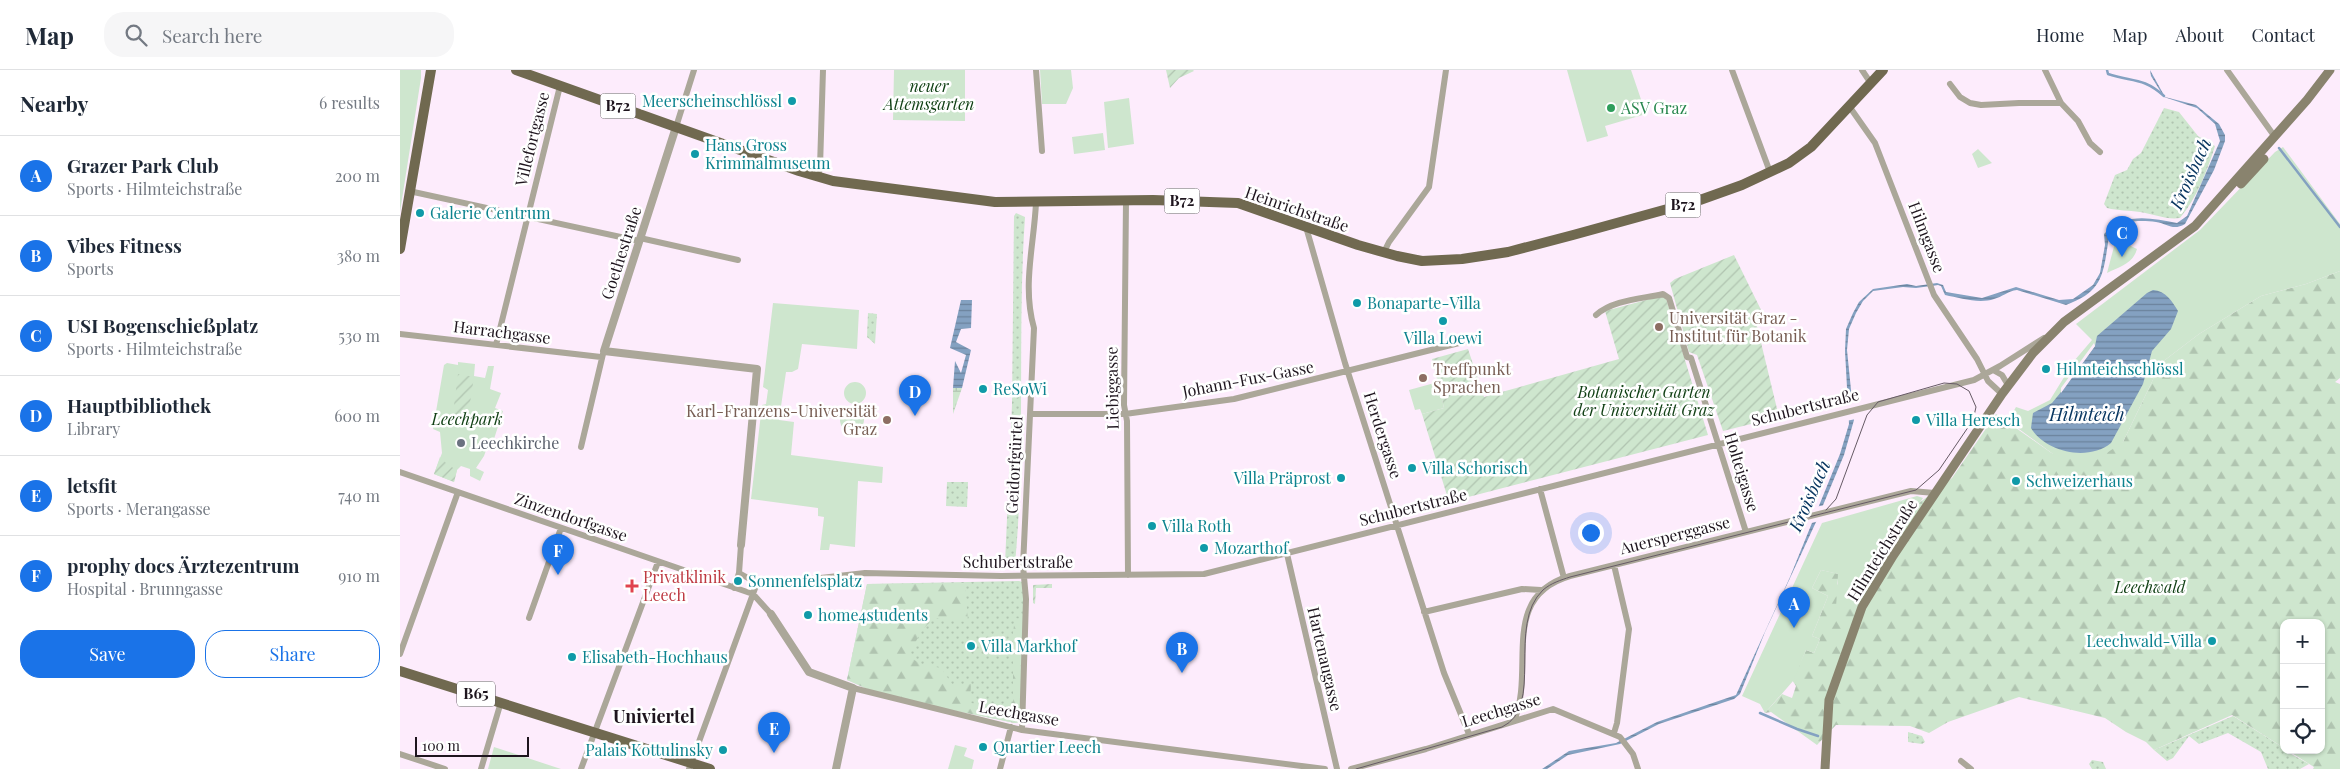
<!DOCTYPE html>
<html lang="en">
<head>
<meta charset="utf-8">
<style>
  body { margin:0; font-family:"Playfair Display",serif; background:#f6f6f7; color:#1f2937 }
  .controls { position:absolute; right:15px; bottom:15px; display:grid; overflow:hidden; border-radius:10px; box-shadow:0 1px 4px #0004 }
  .controls button { width:45px; height:45px; display:grid; place-items:center; padding:0; border:0; border-bottom:1px solid #e0e1e3; background:#fff; color:#1f2937; font:25px sans-serif }
  .scale { position:absolute; left:15px; bottom:12px; width:114px; box-sizing:border-box; padding-left:5px; border:2px solid #1e151e; border-top:0; font-size:14px; line-height:18px; white-space:nowrap; color:#1e151e; -webkit-text-stroke:4px #fff; paint-order:stroke }
  .you { position:absolute; left:1190px; top:462px; width:18px; height:18px; margin:-12px; border:4px solid #fff; border-radius:50%; background:#1a73e8; box-shadow:0 0 0 8px #1a73e833 }
  .badge { display:grid; place-items:center; width:32px; height:32px; border-radius:50%; background:#1a73e8; color:#fff; font-size:16px; font-weight:700 }
  .pin { position:absolute; translate:-50% -41px; filter:drop-shadow(0 1px 2px #0008) }
  .pin::after { content:''; position:absolute; top:26px; width:18px; height:15px; background:inherit; clip-path:polygon(0 0,100% 0,50% 100%) }
  .list { margin:0; padding:0; list-style:none }
  h2 { display:flex; justify-content:space-between; align-items:center; height:65px; margin:0; padding:0 20px; font-size:21px }
  h2 small { font-size:16px; font-weight:400; color:#747a83 }
  .list li { display:grid; grid-template-columns:32px 1fr auto; gap:15px; align-items:center; box-sizing:border-box; height:80px; padding:0 20px; border-top:1px solid #e0e1e3 }
  .list b { display:block; font-size:19px; white-space:nowrap }
  .list p { margin:0; font-size:16px; white-space:nowrap; color:#747a83 }
  .list em { font-size:16px; font-style:normal; color:#747a83 }
  .actions { display:flex; gap:10px; padding:15px 20px }
  .actions a { flex:1; padding:11px 0; border:1px solid #1a73e8; border-radius:20px; text-align:center; font-size:18px; color:#1a73e8 }
  .actions .main { background:#1a73e8; color:#fff }
  .icon { flex:none; width:28px; height:28px; fill:none; stroke:currentColor; stroke-width:2; stroke-linecap:round; stroke-linejoin:round }
  .map { position:relative; flex:none; width:1940px; height:699px; overflow:hidden }
  header { display:flex; align-items:center; gap:30px; box-sizing:border-box; height:70px; padding:0 25px; background:#fff; border-bottom:1px solid #e0e1e3 }
  header strong { font-size:24px }
  nav { display:flex; gap:28px; margin-inline-start:auto; font-size:18px }
  .search { width:350px; height:45px; background:#f6f6f7; display:flex; align-items:center; gap:12px; box-sizing:border-box; padding:0 18px; border-radius:20px; color:#747a83; font-size:19px }
  main { display:flex }
  aside { flex:1; background:#fff }
  .map>svg:first-child { display:block }
  .grass { fill:url(#grass-dots) }
  .forest { fill:url(#forest-firs) }
  .wetland { fill:url(#wetland-marsh) }
  .park { fill:#cee6ce }
  .garden { fill:url(#garden-furrows) }
  .water { fill:url(#water-rules) }
  .pier { fill:#fdecfc }
  .lines { fill:none; stroke-linecap:round; stroke-linejoin:round }
  .stream { stroke:#84a1c1; stroke-width:2.5 }
  .minor { stroke:#aba799; stroke-width:6 }
  .tertiary { stroke:#aba799; stroke-width:8 }
  .secondary { stroke:#89836e; stroke-width:9 }
  .primary { stroke:#706950; stroke-width:10 }
  .tram { stroke:#665a65; stroke-width:1 }
  .culture-dot { fill:#0f9aa8; stroke:#fff; stroke-width:2 }
  .leisure-dot { fill:#2e9e5b; stroke:#fff; stroke-width:2 }
  .education-dot { fill:#8d6e63; stroke:#fff; stroke-width:2 }
  .worship-dot { fill:#6b7280; stroke:#fff; stroke-width:2 }
  .health-dot { fill:#e0444e; stroke:#fff; stroke-width:2 }
  .labels { text-anchor:middle; stroke-width:5; stroke-linejoin:round; paint-order:stroke }
  .shield { fill:#fff; stroke:#625b62; stroke-width:1 }
  .shield-label { font-size:15px; font-weight:bold; fill:#1e151e }
  .park-label { font-size:16px; font-style:italic; fill:#114015; stroke:#fff }
  .culture-label { font-size:16px; fill:#0d838f; stroke:#fff; text-anchor:start }
  .leisure-label { font-size:16px; fill:#27864d; stroke:#fff; text-anchor:start }
  .street-label { font-size:16px; fill:#1e151e; stroke:#fff }
  .education-label { font-size:16px; fill:#785e54; stroke:#fff; text-anchor:start }
  .worship-label { font-size:16px; fill:#5b616d; stroke:#fff; text-anchor:start }
  .health-label { font-size:16px; fill:#be3a42; stroke:#fff; text-anchor:start }
  .water-label { font-size:18px; font-style:italic; fill:#093761; stroke:#fff }
  .neighbourhood-label { font-size:18px; font-weight:bold; fill:#1e151e; stroke:#fff }
</style>
</head>
<body>
<header>
<strong>Map</strong>
<div class="search"><svg class="icon" aria-label="search" viewBox="0 0 24 24"><circle cx="10" cy="10" r="6"/><path d="M15 15l6 6"/></svg>Search here</div>
<nav><a>Home</a><a>Map</a><a>About</a><a>Contact</a></nav>
</header>
<main>
<aside>
<h2>Nearby<small>6 results</small></h2>
<ul class="list">
<li><span class="badge">A</span><div><b>Grazer Park Club</b><p>Sports · Hilmteichstraße</p></div><em>200 m</em></li>
<li><span class="badge">B</span><div><b>Vibes Fitness</b><p>Sports</p></div><em>380 m</em></li>
<li><span class="badge">C</span><div><b>USI Bogenschießplatz</b><p>Sports · Hilmteichstraße</p></div><em>530 m</em></li>
<li><span class="badge">D</span><div><b>Hauptbibliothek</b><p>Library</p></div><em>600 m</em></li>
<li><span class="badge">E</span><div><b>letsfit</b><p>Sports · Merangasse</p></div><em>740 m</em></li>
<li><span class="badge">F</span><div><b>prophy docs Ärztezentrum</b><p>Hospital · Brunngasse</p></div><em>910 m</em></li>
</ul>
<div class="actions"><a class="main">Save</a><a>Share</a></div>
</aside>
<div class="map">
<svg width="1940" height="699" viewBox="0 0 1940 699">
  <defs>
    <pattern id="grass-dots" width="8" height="8" patternUnits="userSpaceOnUse" patternTransform="scale(1.25)"><rect width="8" height="8" fill="#cee6ce"/><path d="M2 2h.1M6 6h.1" fill="none" stroke="#b0c4b0" stroke-width="1.8" stroke-linecap="round"/></pattern>
    <pattern id="forest-firs" width="22" height="20" patternUnits="userSpaceOnUse" patternTransform="scale(1.25)"><rect width="22" height="20" fill="#cee6ce"/><path d="M5 1l3.5 6h-7zM16 11l3.5 6h-7z" fill="#b0c4b0"/></pattern>
    <pattern id="wetland-marsh" width="20" height="14" patternUnits="userSpaceOnUse" patternTransform="scale(1.25)"><rect width="20" height="14" fill="#cee6ce"/><path d="M1 5h8M5 5V1M11 12h8M15 12V8" fill="none" stroke="#b0c4b0"/></pattern>
    <pattern id="garden-furrows" width="10" height="10" patternUnits="userSpaceOnUse" patternTransform="scale(1.25)"><rect width="10" height="10" fill="#cee6ce"/><path d="M-1 1l2-2M0 10L10 0M9 11l2-2" fill="none" stroke="#b0c4b0"/></pattern>
    <pattern id="water-rules" width="6" height="5" patternUnits="userSpaceOnUse" patternTransform="scale(1.25)"><rect width="6" height="5" fill="#84a1c1"/><path d="M0 2.5h6" fill="none" stroke="#6b829c"/></pattern>
  </defs>
  <rect width="100%" height="100%" fill="#fdecfc"/>
  <path class="grass" d="M 1764,38 L 1779,42 L 1798,66 L 1815,76 C 1807,101 1797,128 1780,148 C 1767,150 1753,144 1740,142 C 1729,140 1718,141 1707,138 L 1704,134 L 1715,105 L 1727,100 L 1733,89 L 1741,83 Z
    M 616,143 L 625,147 C 617,262 626,378 615,494 L 612,495 L 605,494 L 612,335 L 614,146 Z
    M 468,243 L 477,244 L 475,274 L 467,267 Z
    M 547,412 L 568,412 L 567,437 L 546,436 Z
    M 619,511 L 626,513 L 623,652 L 615,653 L 509,631 L 447,610 L 467,514 Z
    M 1833,646 L 1884,678 L 1884,680 L 1909,694 L 1900,699 L 1868,699 L 1861,682 L 1828,663 L 1799,674 L 1789,666 L 1773,688 L 1767,691 L 1754,680 Z
    M 1508,662 L 1522,666 L 1525,672 L 1522,674 L 1508,672 Z
    M 1692,690 L 1703,692 L 1706,699 L 1692,699 L 1689,694 Z"/>
  <path class="forest" d="M 1940,201 L 1940,308 L 1935,312 L 1940,314 L 1940,699 L 1913,699 L 1914,697 L 1887,680 L 1921,680 L 1921,553 L 1884,553 L 1884,678 L 1832,645 L 1754,680 L 1746,672 L 1726,662 L 1705,648 L 1619,627 L 1548,652 L 1529,663 L 1510,656 L 1436,655 L 1417,675 L 1371,642 L 1365,643 L 1382,624 L 1392,628 L 1396,616 L 1392,610 L 1406,580 L 1414,583 L 1420,569 L 1412,566 L 1428,526 L 1412,518 L 1421,500 L 1439,504 L 1437,514 L 1456,536 L 1471,508 L 1519,433 L 1552,408 L 1596,344 L 1653,384 L 1723,372 L 1761,293 L 1799,264 L 1861,226 L 1906,214 Z
    M 565,513 L 568,552 L 534,548 L 523,559 L 508,585 L 520,594 L 541,598 L 552,614 L 571,614 L 570,632 C 581,638 602,644 613,637 L 613,563 L 615,548 L 623,549 L 619,647 L 615,653 L 509,631 L 467,619 L 447,610 L 467,514 Z"/>
  <path class="wetland" d="M 553,318 L 562,318 L 553,344 Z"/>
  <path class="park" d="M 0,0 L 21,0 L 21,8 L 0,142 Z
    M 494,0 L 565,0 L 565,51 L 493,50 Z
    M 640,0 L 671,0 L 673,18 L 666,34 L 642,34 Z
    M 1167,0 L 1231,0 L 1246,44 L 1205,56 L 1208,66 L 1187,72 Z
    M 729,28 L 734,74 L 708,78 L 704,32 Z
    M 703,63 L 705,80 L 674,84 L 672,67 Z
    M 1883,77 L 1940,154 L 1940,201 L 1906,214 L 1861,226 L 1799,264 L 1761,293 L 1723,372 L 1695,391 L 1653,384 L 1608,351 L 1616,337 L 1628,341 L 1650,330 L 1674,291 L 1692,270 L 1676,254 L 1800,160 L 1875,82 Z
    M 1578,79 L 1592,93 L 1578,98 L 1572,84 Z
    M 1716,169 L 1737,179 C 1733,194 1719,197 1707,203 Z
    M 373,233 L 459,240 L 457,279 L 402,274 L 398,299 L 392,302 L 386,302 L 379,350 L 394,352 L 391,385 L 483,397 L 482,413 L 458,411 L 455,477 L 430,474 L 429,480 L 420,480 L 424,447 L 418,446 L 418,438 L 351,429 L 362,335 L 366,334 L 368,320 L 363,317 Z
    M 58,292 L 75,294 L 74,306 L 85,308 L 88,296 L 94,296 L 90,319 L 101,323 L 95,338 L 103,341 L 94,369 L 90,369 L 84,386 L 76,398 L 84,402 L 80,411 L 70,406 L 70,399 L 61,396 L 57,400 L 54,412 L 34,404 L 42,383 L 40,362 L 33,359 L 44,295 L 47,293 L 58,295 Z
    M444 323a11 11 0 1 1 22 0a11 11 0 1 1-22 0Z
    M 1038,312 L 1044,338 L 1022,344 L 1020,339 L 1015,340 L 1009,320 Z
    M440 350a12 12 0 1 1 24 0a12 12 0 1 1-24 0Z
    M 1517,426 L 1523,428 L 1471,508 L 1456,536 L 1436,538 L 1438,504 L 1421,500 L 1412,518 L 1428,526 L 1412,566 L 1420,569 L 1414,583 L 1406,580 L 1393,611 L 1365,643 L 1360,634 L 1342,626 L 1422,453 Z
    M 555,675 L 567,678 L 564,686 L 574,690 L 572,699 L 548,699 Z
    M 94,677 L 161,699 L 88,699 Z"/>
  <path class="garden" d="M 766,0 L 793,0 L 794,1 L 779,8 L 770,18 Z
    M 1334,185 L 1367,252 L 1357,256 L 1379,347 L 1323,361 L 1297,285 L 1289,282 L 1270,213 L 1275,209 Z
    M 1265,225 L 1308,365 L 1049,432 L 1022,344 L 1044,338 L 1032,289 L 1068,279 L 1084,327 L 1219,289 L 1205,241 Z
    M 58,304 L 74,307 L 67,352 L 52,351 Z
    M 40,387 L 48,395 L 57,400 L 54,412 L 34,404 Z
    M 652,514 L 652,518 L 636,518 L 635,534 L 633,533 L 633,515 Z"/>
  <path class="water" d="M 1750,0 L 1765,27 L 1796,35 L 1819,54 L 1825,65 L 1825,71 L 1814,100 L 1785,154 C 1773,161 1768,154 1756,152 C 1742,150 1723,150 1712,160 C 1707,164 1709,168 1708,173 C 1703,207 1701,222 1666,235 L 1617,220 C 1608,221 1602,227 1594,229 C 1579,234 1560,228 1545,225 L 1541,216 L 1538,215 L 1516,218 L 1503,217 L 1473,221 L 1463,231 L 1456,243 L 1449,259 L 1447,280 L 1454,350 L 1444,385 L 1416,452 L 1365,562 L 1340,624 L 1334,629 L 1259,654 L 1220,674 L 1168,685 L 1147,699 L 1142,699 L 1169,681 L 1216,673 L 1257,652 L 1336,625 L 1390,507 L 1440,384 L 1449,354 L 1445,281 L 1446,259 L 1453,243 L 1459,232 L 1473,219 L 1507,214 L 1516,216 L 1537,213 L 1543,215 L 1546,222 L 1582,228 L 1616,217 L 1659,230 L 1673,229 L 1693,215 L 1700,203 L 1705,175 L 1704,164 C 1725,142 1750,148 1777,153 L 1787,146 L 1820,71 L 1815,54 L 1797,38 L 1764,27 L 1751,6 Z
    M 1753,220 C 1766,221 1772,231 1778,241 L 1771,259 L 1752,281 L 1743,314 L 1711,373 C 1688,392 1645,382 1631,358 L 1633,343 L 1652,333 L 1661,322 L 1695,276 L 1697,266 L 1747,223 Z
    M 561,230 L 572,230 L 571,258 L 561,259 L 556,272 L 571,280 L 562,318 L 553,318 L 555,291 L 561,303 L 566,285 L 550,278 Z"/>
  <path class="pier" d="M 1694,273 L 1695,276 L 1661,323 L 1661,318 Z
    M 1455,329 L 1456,349 L 1446,351 L 1446,331 Z
    M 1425,435 L 1419,451 L 1408,454 L 1415,437 Z"/>
  <g class="lines">
    <path class="stream" d="M 1707,0 L 1708,4 C 1732,12 1743,7 1764,26
      M 1879,78 L 1940,157
      M 1360,643 L 1397,659 L 1418,666"/>
    <path class="minor" d="M 636,0 L 642,81
      M 1332,0 L 1370,102
      M 1462,0 L 1470,12
      M 1645,0 L 1661,33 L 1678,51 L 1690,73 L 1700,82
      M 1827,0 L 1875,67
      M 1550,14 L 1560,27 L 1570,33 L 1581,35 L 1619,33 L 1661,33
      M 1449,36 L 1475,73 L 1534,225 L 1577,289 L 1588,311 L 1602,324
      M 276,57 L 294,0
      M 418,108 L 420,97 L 423,0
      M 9,121 L 239,171
      M 726,131 L 724,335 L 727,351 L 728,505
      M 906,157 L 945,293 L 1044,603 L 1069,664
      M 240,168 L 338,190
      M 984,182 L 989,172 L 1029,117 L 1046,0
      M 1196,245 C 1213,230 1241,229 1263,224 L 1269,228 L 1287,287 L 1291,288 L 1346,462
      M 0,264 L 201,287
      M 96,275 L 160,16
      M 1593,300 L 1602,305 L 1608,315
      M 630,344 L 725,344 L 834,329 L 1067,271
      M 181,377 L 203,284
      M 0,402 L 353,524 L 371,544
      M 1140,419 L 1164,508
      M 887,484 L 937,699
      M 1214,495 L 1229,559 L 1217,653 L 1214,663
      M 339,503 L 357,513 L 376,513 L 465,503 L 601,506 L 804,504 L 1574,310 L 1600,296 L 1644,268
      M 334,518 L 339,503 L 341,475
      M 1024,542 L 1122,519 L 1141,520
      M 129,548 L 161,458
      M 0,584 L 58,422
      M 453,618 L 622,660 L 925,699
      M 1114,651 C 1136,599 1098,527 1170,506 L 1511,421 L 1535,423
      M 622,660 L 626,529 L 623,496 L 634,258 C 622,216 634,175 636,133
      M 0,684 L 45,699
      M 1561,691 L 1571,699
      M 81,699 L 101,632
      M 181,699 L 258,492
      M 289,699 L 357,513
      M 600,699 L 611,657
      M 951,699 L 1026,679 L 1153,639 L 1220,667 L 1233,684 L 1238,699"/>
    <path class="tertiary" d="M 276,57 L 204,281 L 357,299 L 341,475
      M 371,544 L 409,602 L 453,618 L 436,699"/>
    <path class="secondary" d="M 1841,114 L 1864,89
      M 1425,699 L 1429,630 L 1462,537 L 1493,486 L 1602,324 L 1633,283 L 1664,252 L 1795,156 L 1907,30 L 1930,0"/>
    <path class="primary" d="M 116,0 L 399,101 L 433,111 L 595,132 L 753,130 L 838,133 L 958,175 L 997,186 L 1022,191 L 1062,189 L 1108,182 L 1173,165 L 1300,130 L 1342,115 L 1389,93 L 1411,77 L 1483,0
      M 0,179 L 31,0
      M 0,601 L 310,699"/>
    <path class="tram" d="M 956,699 L 1102,657 C 1145,637 1106,555 1143,520 C 1151,513 1161,510 1170,507 L 1516,420 L 1539,400 L 1573,350 L 1576,337 L 1569,321 L 1557,314 L 1544,313 L 1478,332 L 1467,345 L 1436,429 L 1426,440"/>
  </g>
  <g class="culture-dot">
    <circle cx="392" cy="31" r="5"/>
    <circle cx="295" cy="84" r="5"/>
    <circle cx="20" cy="143" r="5"/>
    <circle cx="957" cy="233" r="5"/>
    <circle cx="1043" cy="251" r="5"/>
    <circle cx="1646" cy="299" r="5"/>
    <circle cx="583" cy="319" r="5"/>
    <circle cx="1516" cy="350" r="5"/>
    <circle cx="1012" cy="398" r="5"/>
    <circle cx="941" cy="408" r="5"/>
    <circle cx="1616" cy="411" r="5"/>
    <circle cx="752" cy="456" r="5"/>
    <circle cx="804" cy="478" r="5"/>
    <circle cx="338" cy="511" r="5"/>
    <circle cx="408" cy="545" r="5"/>
    <circle cx="1812" cy="571" r="5"/>
    <circle cx="571" cy="576" r="5"/>
    <circle cx="172" cy="587" r="5"/>
    <circle cx="583" cy="677" r="5"/>
    <circle cx="323" cy="680" r="5"/>
  </g>
  <circle class="leisure-dot" cx="1211" cy="38" r="5"/>
  <g class="education-dot">
    <circle cx="1259" cy="257" r="5"/>
    <circle cx="1023" cy="308" r="5"/>
    <circle cx="487" cy="350" r="5"/>
  </g>
  <circle class="worship-dot" cx="61" cy="373" r="5"/>
  <path class="health-dot" d="M229.5 508.5h5v5h5v5h-5v5h-5v-5h-5v-5h5z"/>
  <g class="labels">
    <g class="shield">
      <rect x="200.5" y="23.5" width="35" height="25" rx="4"/>
      <rect x="764.5" y="118.5" width="35" height="25" rx="4"/>
      <rect x="1265.5" y="122.5" width="35" height="25" rx="4"/>
      <rect x="57" y="611.5" width="38" height="25" rx="4"/>
    </g>
    <g class="shield-label">
      <text x="218" y="41">B72</text>
      <text x="782" y="136">B72</text>
      <text x="1283" y="140">B72</text>
      <text x="76" y="629">B65</text>
    </g>
    <g class="park-label">
      <text x="529" y="22">neuer<tspan x="529" dy="18">Attemsgarten</tspan></text>
      <text x="1244" y="328">Botanischer Garten<tspan x="1244" dy="18">der Universität Graz</tspan></text>
      <text x="67" y="355">Leechpark</text>
      <text x="1750" y="523">Leechwald</text>
    </g>
    <g class="culture-label">
      <text x="382" y="37" text-anchor="end">Meerscheinschlössl</text>
      <text x="305" y="81">Hans Gross<tspan x="305" dy="18">Kriminalmuseum</tspan></text>
      <text x="30" y="149">Galerie Centrum</text>
      <text x="967" y="239">Bonaparte-Villa</text>
      <text x="1043" y="274" text-anchor="middle">Villa Loewi</text>
      <text x="1656" y="305">Hilmteichschlössl</text>
      <text x="593" y="325">ReSoWi</text>
      <text x="1526" y="356">Villa Heresch</text>
      <text x="1022" y="404">Villa Schorisch</text>
      <text x="931" y="414" text-anchor="end">Villa Präprost</text>
      <text x="1626" y="417">Schweizerhaus</text>
      <text x="762" y="462">Villa Roth</text>
      <text x="814" y="484">Mozarthof</text>
      <text x="348" y="517">Sonnenfelsplatz</text>
      <text x="418" y="551">home4students</text>
      <text x="1802" y="577" text-anchor="end">Leechwald-Villa</text>
      <text x="581" y="582">Villa Markhof</text>
      <text x="182" y="593">Elisabeth-Hochhaus</text>
      <text x="593" y="683">Quartier Leech</text>
      <text x="313" y="686" text-anchor="end">Palais Kottulinsky</text>
    </g>
    <g class="leisure-label">
      <text x="1221" y="44">ASV Graz</text>
    </g>
    <g class="street-label">
      <text transform="translate(132 69) rotate(-76)" y="6">Villefortgasse</text>
      <text transform="translate(897 139) rotate(19)" y="6">Heinrichstraße</text>
      <text transform="translate(1527 167) rotate(69)" y="6">Hilmgasse</text>
      <text transform="translate(221 183) rotate(-72)" y="6">Goethestraße</text>
      <text transform="translate(102 262) rotate(7)" y="6">Harrachgasse</text>
      <text transform="translate(848 309) rotate(-11)" y="6">Johann-Fux-Gasse</text>
      <text transform="translate(712 318) rotate(-91)" y="6">Liebiggasse</text>
      <text transform="translate(1405 337) rotate(-14)" y="6">Schubertstraße</text>
      <text transform="translate(983 365) rotate(72)" y="6">Herdergasse</text>
      <text transform="translate(614 395) rotate(-87)" y="6">Geidorfgürtel</text>
      <text transform="translate(1342 402) rotate(73)" y="6">Holteigasse</text>
      <text transform="translate(1013 437) rotate(-14)" y="6">Schubertstraße</text>
      <text transform="translate(171 447) rotate(19)" y="6">Zinzendorfgasse</text>
      <text transform="translate(1275 465) rotate(-14)" y="6">Auersperggasse</text>
      <text transform="translate(1482 480) rotate(-58)" y="6">Hilmteichstraße</text>
      <text x="618" y="498">Schubertstraße</text>
      <text transform="translate(925 589) rotate(77)" y="6">Hartenaugasse</text>
      <text transform="translate(1101 640) rotate(-17)" y="6">Leechgasse</text>
      <text transform="translate(619 643) rotate(10)" y="6">Leechgasse</text>
    </g>
    <g class="education-label">
      <text x="1269" y="254">Universität Graz -<tspan x="1269" dy="18">Institut für Botanik</tspan></text>
      <text x="1033" y="305">Treffpunkt<tspan x="1033" dy="18">Sprachen</tspan></text>
      <text x="477" y="347" text-anchor="end">Karl-Franzens-Universität<tspan x="477" dy="18">Graz</tspan></text>
    </g>
    <g class="worship-label">
      <text x="71" y="379">Leechkirche</text>
    </g>
    <g class="health-label">
      <text x="243" y="513">Privatklinik<tspan x="243" dy="18">Leech</tspan></text>
    </g>
    <g class="water-label">
      <text transform="translate(1791 104) rotate(-66)" y="6">Kroisbach</text>
      <text x="1687" y="351">Hilmteich</text>
      <text transform="translate(1410 426) rotate(-66)" y="6">Kroisbach</text>
    </g>
    <g class="neighbourhood-label">
      <text x="254" y="653">Univiertel</text>
    </g>
  </g>
</svg>
<div class="controls">
<button>+</button>
<button>−</button>
<button><svg class="icon" aria-label="locate" viewBox="0 0 24 24"><circle cx="12" cy="12" r="6"/><path d="M12 2v4M12 18v4M2 12h4M18 12h4"/></svg></button>
</div>
<div class="scale">100 m</div>
<div class="you"></div>
<div class="pin badge" style="left:1394px;top:558px">A</div>
<div class="pin badge" style="left:782px;top:603px">B</div>
<div class="pin badge" style="left:1722px;top:187px">C</div>
<div class="pin badge" style="left:515px;top:346px">D</div>
<div class="pin badge" style="left:374px;top:683px">E</div>
<div class="pin badge" style="left:158px;top:505px">F</div>
</div>
</main>
</body>
</html>
